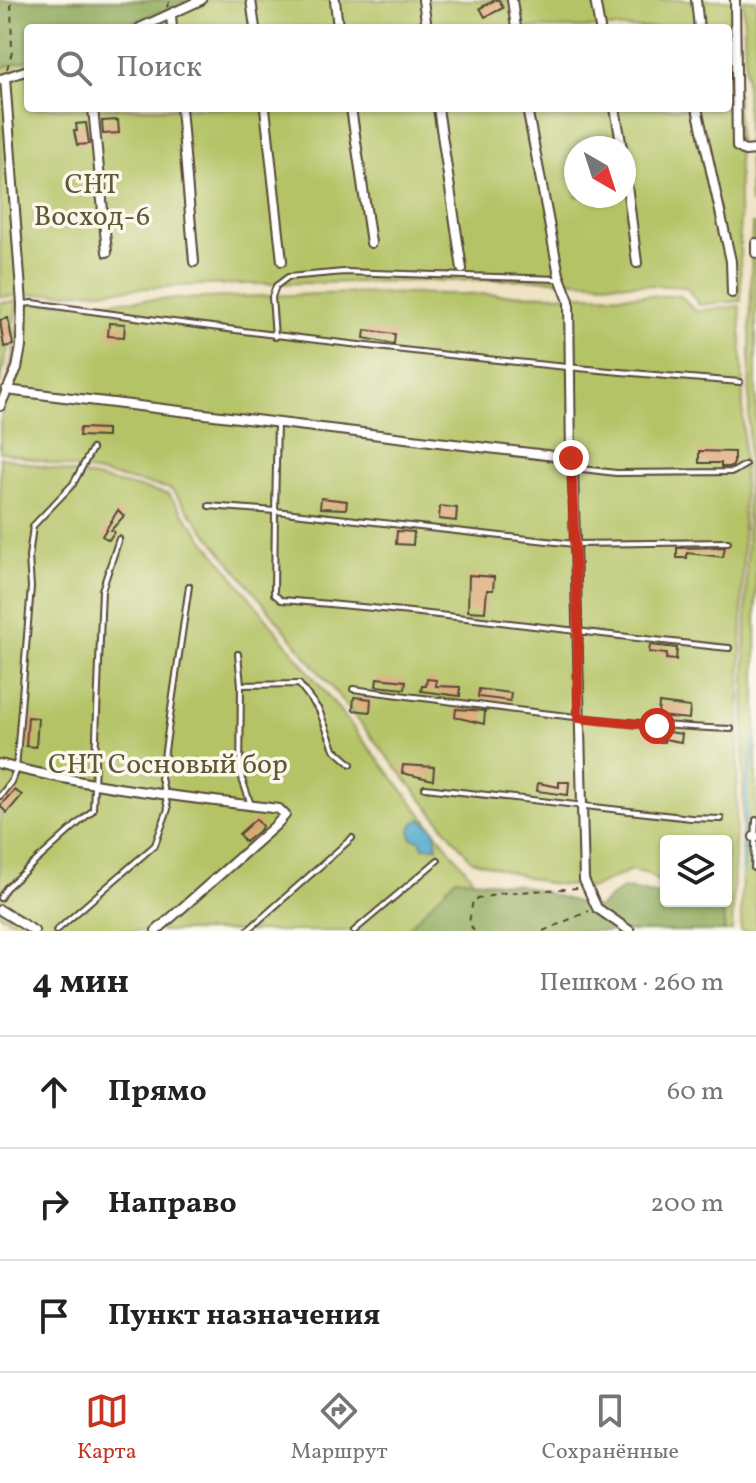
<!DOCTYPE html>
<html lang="ru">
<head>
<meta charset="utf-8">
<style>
  body { margin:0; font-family:Vollkorn,serif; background:#f6f6f6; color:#222 }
  .controls { position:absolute; right:24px; bottom:24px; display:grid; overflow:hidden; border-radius:8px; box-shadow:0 2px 6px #0004 }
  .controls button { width:72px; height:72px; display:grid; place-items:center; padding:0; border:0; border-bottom:2px solid #e0e0e0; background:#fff; color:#222; font:40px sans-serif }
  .compass { position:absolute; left:564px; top:136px; width:72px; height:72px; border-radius:50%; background:#fff; box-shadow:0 2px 6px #0004; rotate:141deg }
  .stop { position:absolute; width:24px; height:24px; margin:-18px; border:6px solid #c8321e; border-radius:50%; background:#fff }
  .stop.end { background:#c8321e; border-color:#fff; box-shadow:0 2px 8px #0008 }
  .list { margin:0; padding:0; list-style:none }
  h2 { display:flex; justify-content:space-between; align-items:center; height:104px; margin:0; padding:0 32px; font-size:34px }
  h2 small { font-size:26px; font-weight:400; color:#767676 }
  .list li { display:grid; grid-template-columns:52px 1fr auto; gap:24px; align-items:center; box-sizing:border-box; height:112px; padding:0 32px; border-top:2px solid #e0e0e0 }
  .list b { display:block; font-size:30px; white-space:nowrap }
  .list em { font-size:26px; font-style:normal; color:#767676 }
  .icon { flex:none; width:44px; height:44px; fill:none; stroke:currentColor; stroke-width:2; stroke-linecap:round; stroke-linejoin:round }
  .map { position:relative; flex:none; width:756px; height:931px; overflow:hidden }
  .search { position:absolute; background:#fff; box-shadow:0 2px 6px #0004; left:24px; right:24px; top:24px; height:88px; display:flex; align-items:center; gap:20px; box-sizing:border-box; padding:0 28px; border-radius:8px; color:#767676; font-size:30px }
  .sheet { height:440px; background:#fff }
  nav { display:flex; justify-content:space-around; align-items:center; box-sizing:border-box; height:112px; border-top:2px solid #e0e0e0; background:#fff; font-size:22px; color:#767676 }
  nav a { display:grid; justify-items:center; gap:4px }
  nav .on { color:#c8321e }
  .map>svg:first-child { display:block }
  .green { fill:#b3c365; stroke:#777642; stroke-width:2; fill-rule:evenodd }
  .forest { fill:#8ea95a; stroke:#646a3c; stroke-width:2 }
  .water { fill:#51aace; stroke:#466a76; stroke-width:2 }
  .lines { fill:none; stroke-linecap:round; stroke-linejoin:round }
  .stream { stroke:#51aace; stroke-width:3 }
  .building { fill:#dba575 }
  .lane-casing { stroke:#564637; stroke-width:8 }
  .street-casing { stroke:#564637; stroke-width:12 }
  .path { stroke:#564637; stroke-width:2; stroke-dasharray:6 6; stroke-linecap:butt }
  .lane { stroke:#fff; stroke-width:4 }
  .street { stroke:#fff; stroke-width:8 }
  .route { stroke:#c8321e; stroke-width:10 }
  .labels { text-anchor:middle; stroke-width:7; stroke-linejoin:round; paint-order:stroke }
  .park-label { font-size:28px; fill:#5f5833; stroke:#fbf7ec }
</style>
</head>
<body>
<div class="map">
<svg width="756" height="931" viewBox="0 0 756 931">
  <rect width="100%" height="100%" fill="#fbf7ec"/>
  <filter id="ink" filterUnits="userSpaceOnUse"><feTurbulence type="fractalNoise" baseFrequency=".0125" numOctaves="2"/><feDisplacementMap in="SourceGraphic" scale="16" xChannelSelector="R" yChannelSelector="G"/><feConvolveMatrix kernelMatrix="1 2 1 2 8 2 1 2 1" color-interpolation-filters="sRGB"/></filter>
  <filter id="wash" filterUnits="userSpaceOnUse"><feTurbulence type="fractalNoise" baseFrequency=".006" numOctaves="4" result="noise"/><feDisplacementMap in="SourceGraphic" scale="32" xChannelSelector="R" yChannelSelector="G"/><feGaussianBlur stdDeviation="1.8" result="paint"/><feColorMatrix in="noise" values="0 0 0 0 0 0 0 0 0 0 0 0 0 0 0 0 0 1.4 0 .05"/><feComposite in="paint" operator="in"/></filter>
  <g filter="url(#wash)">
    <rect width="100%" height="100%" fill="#efe3c4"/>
    <path class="green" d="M 191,0 L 735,0 L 741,301 L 699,305 L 686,287 L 536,279 L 198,285 L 0,297 L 0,68 L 28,60 L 28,108 L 728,108 L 728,28 L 118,28 ZM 576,148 L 624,148 L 624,196 L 576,196 Z
      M 743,0 L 756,0 L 756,203 L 750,203 Z
      M 752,224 L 756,224 L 756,931 L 741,931 Z
      M 352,293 L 681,296 L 695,311 L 740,306 C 749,514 739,723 732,931 L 718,931 L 682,901 L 726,901 L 726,841 L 666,841 L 666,888 L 649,874 L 631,870 L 592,888 L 546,883 L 471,860 L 171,489 L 0,452 L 0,423 L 22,304 Z
      M 18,301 L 0,385 L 0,303 Z
      M 0,457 L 168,494 L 474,880 L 412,931 L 37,931 L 0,915 Z"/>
    <path class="forest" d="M 0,0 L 191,0 L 118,28 L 28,28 L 28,60 L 0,68 Z
      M 456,878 L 519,885 L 597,908 L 623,888 L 666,896 L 666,901 L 698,901 L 722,905 L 725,931 L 405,931 Z"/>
    <path class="water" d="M 422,819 L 435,830 L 437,847 L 423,847 L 420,840 L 412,838 L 410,830 L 414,823 Z"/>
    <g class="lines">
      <path class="stream" d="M 743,873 L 747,785 L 756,734"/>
    </g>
    <g id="blocks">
      <path class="building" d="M 495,0 L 499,0 L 503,8 L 485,17 L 480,8 Z
        M 118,120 L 119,133 L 103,134 L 102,121 Z
        M 86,123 L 89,144 L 77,145 L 74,131 L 77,131 L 76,124 Z
        M 8,318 L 13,345 L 4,347 L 0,320 Z
        M 109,323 L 125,324 L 124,337 L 108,336 Z
        M 365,330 L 395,334 L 394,344 L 364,338 Z
        M 80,428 L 107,429 L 107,437 L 79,436 Z
        M 699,451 L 734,452 L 734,463 L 732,467 L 721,467 L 721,463 L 699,463 Z
        M 321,498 L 347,501 L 346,509 L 320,508 Z
        M 440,506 L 457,508 L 456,521 L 439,519 Z
        M 118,510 L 124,516 L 111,530 L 114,532 L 109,540 L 102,536 Z
        M 397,531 L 414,532 L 413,545 L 396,544 Z
        M 725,547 L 723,557 L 687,553 L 687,558 L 677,558 L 677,548 Z
        M 469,575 L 494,577 L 493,590 L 487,590 L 485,612 L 468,611 Z
        M 650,645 L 677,648 L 676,660 L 666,659 L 667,654 L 649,652 Z
        M 377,678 L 406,681 L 405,689 L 376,686 Z
        M 427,679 L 436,680 L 436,686 L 460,687 L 460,696 L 421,691 L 422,686 L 426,686 Z
        M 479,689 L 511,693 L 510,701 L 478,697 Z
        M 354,697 L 371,699 L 370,712 L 353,710 Z
        M 659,703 L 690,707 L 689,719 L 658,716 Z
        M 456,709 L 485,711 L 484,724 L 455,717 Z
        M 28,717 L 38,718 L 36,747 L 26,746 Z
        M 644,732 L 669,732 L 682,734 L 681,742 L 664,739 L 664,742 L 651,742 L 651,737 L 644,736 Z
        M 403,765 L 434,767 L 433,780 L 402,773 Z
        M 559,782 L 569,782 L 568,795 L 537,791 L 538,783 L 559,787 Z
        M 14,790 L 22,795 L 7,813 L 0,806 Z
        M 256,819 L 262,826 L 261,829 L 245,842 L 239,834 Z"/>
    </g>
  </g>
  <g filter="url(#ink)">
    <use href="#blocks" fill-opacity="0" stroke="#564637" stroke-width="2"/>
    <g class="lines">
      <defs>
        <path id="lane" d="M 22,304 L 33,303 C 268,336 503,364 740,382
          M 275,337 L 272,297 L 276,286 L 288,277 L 344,272 L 558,279
          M 277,423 L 275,511 L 574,544 L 728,542
          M 574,468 L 616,473 L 733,472 L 745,465
          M 209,506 L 275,511 L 274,594 L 281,600 C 431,611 579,633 729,648
          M 238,654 L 241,685 L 240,773 L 251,805
          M 241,685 L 299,684 L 319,710 L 334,749 L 351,764
          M 353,689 C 479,705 604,724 731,729
          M 425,788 L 691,818 L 721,819
          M 0,796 L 11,782 L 16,769 L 31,587 L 29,557 L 33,526 L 73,484 L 92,449
          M 754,868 L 756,820
          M 0,898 L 6,888 L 93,810 L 102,590 L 119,539
          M 56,931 L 155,845 L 168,809 L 161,778 L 189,586
          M 247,931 L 352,838
          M 354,931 L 438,860"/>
        <path id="street" d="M 251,0 L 255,28
          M 335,0 L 338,28
          M 423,0 L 427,28
          M 512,0 L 516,28
          M 595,0 L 600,28
          M 696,0 L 699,28
          M 735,0 L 737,147 L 745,151 L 756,150
          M 171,15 L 172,28
          M 140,28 L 201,0
          M 1,79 L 28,70
          M 93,108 L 107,252
          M 181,108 L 194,262
          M 265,108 L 282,261
          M 351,108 L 371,243
          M 438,108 L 462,269
          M 527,108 L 559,275 L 569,301 L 571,458 L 573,468 L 584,880 L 597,908 L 630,931
          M 615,108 L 622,148
          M 697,108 L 731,261 L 732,293
          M 624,162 L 637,263
          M 756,243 L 756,253
          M 6,390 L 571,458
          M 0,406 L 17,368 L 21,347 L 22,304 L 5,78
          M 0,764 C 92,788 185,797 279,809 L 285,815 L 276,825 L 156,931
          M 754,837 L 756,837
          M 0,910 L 34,931"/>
      </defs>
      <use href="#lane" class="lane-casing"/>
      <use href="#street" class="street-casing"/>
      <path class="path" d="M 167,7 L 170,0
        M 7,69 L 12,52 L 11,0
        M 474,931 L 469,923 L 473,900 L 503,893 L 579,888
        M 543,931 L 589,911"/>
      <use href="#lane" class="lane"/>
      <use href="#street" class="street"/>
    </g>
  </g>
  <g class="lines" filter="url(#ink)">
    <path class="route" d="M 571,458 L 578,633 L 578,718 L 657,726"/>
  </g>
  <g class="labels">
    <g class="park-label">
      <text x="92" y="193">СНТ<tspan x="92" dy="32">Восход-6</tspan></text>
      <text x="168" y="773">СНТ Сосновый бор</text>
    </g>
  </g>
</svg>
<div class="controls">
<button><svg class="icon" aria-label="layers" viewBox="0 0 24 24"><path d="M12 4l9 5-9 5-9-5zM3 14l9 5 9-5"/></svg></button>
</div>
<svg class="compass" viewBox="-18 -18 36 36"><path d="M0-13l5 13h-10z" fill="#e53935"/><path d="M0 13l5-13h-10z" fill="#767676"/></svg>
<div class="stop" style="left:657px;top:726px"></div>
<div class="stop end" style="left:571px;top:458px"></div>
<div class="search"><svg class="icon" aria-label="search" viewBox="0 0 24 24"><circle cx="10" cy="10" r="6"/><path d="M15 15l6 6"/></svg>Поиск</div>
</div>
<section class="sheet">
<h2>4 мин<small>Пешком · 260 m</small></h2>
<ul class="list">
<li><svg class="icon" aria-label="ahead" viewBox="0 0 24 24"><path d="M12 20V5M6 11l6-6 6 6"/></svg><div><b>Прямо</b></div><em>60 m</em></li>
<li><svg class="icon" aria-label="right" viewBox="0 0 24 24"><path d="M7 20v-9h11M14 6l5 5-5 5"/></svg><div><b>Направо</b></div><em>200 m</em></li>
<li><svg class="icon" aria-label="arrive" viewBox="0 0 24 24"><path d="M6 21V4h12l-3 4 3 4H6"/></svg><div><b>Пункт назначения</b></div></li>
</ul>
</section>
<nav>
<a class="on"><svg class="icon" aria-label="map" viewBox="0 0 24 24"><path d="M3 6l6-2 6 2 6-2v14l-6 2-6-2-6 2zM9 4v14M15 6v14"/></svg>Карта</a>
<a><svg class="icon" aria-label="directions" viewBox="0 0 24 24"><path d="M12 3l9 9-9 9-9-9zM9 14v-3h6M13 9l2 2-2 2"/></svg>Маршрут</a>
<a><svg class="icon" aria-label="saved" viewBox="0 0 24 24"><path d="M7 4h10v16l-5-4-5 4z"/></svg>Сохранённые</a>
</nav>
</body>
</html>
